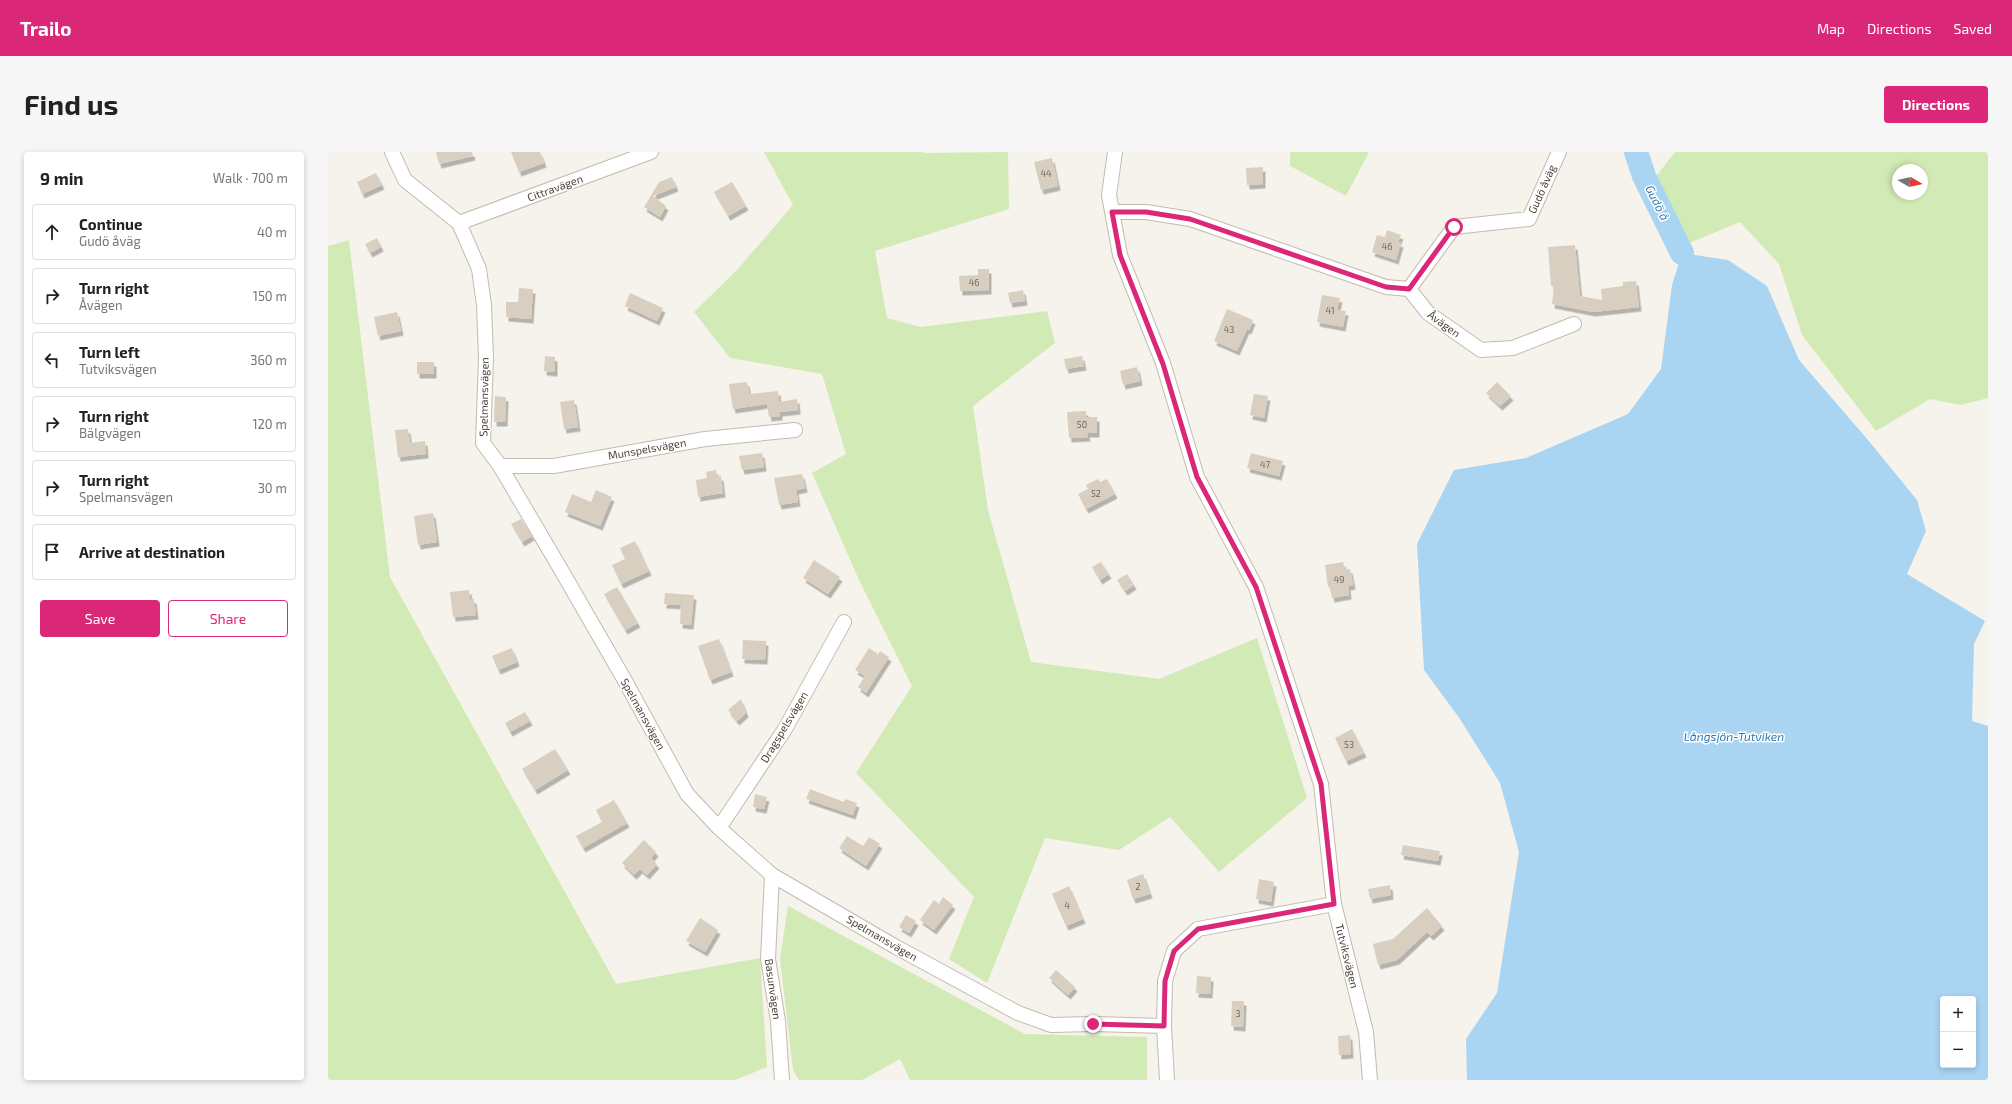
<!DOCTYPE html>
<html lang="en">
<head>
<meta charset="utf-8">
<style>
  body { margin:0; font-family:"Exo 2",sans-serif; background:#f6f6f6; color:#222 }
  .controls { position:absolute; right:12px; bottom:12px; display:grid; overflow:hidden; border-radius:4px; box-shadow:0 2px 6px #0003 }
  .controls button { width:36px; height:36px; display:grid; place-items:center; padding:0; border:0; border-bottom:1px solid #e0e0e0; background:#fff; color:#222; font:20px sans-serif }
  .compass { position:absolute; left:1564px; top:12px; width:36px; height:36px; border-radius:50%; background:#fff; box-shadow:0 2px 6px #0003; rotate:99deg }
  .stop { position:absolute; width:12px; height:12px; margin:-9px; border:3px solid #db2777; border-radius:50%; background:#fff }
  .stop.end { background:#db2777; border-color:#fff; box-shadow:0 1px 4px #0008 }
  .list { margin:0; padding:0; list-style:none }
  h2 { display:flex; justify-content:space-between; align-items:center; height:52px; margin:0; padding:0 16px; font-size:17px }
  h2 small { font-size:13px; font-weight:400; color:#767676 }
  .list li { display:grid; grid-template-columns:26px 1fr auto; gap:12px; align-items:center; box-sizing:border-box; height:56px; margin:0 8px 8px; padding:0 8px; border:1px solid #e0e0e0; border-radius:4px }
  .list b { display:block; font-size:15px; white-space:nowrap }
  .list p { margin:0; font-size:13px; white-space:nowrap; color:#767676 }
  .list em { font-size:13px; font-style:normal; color:#767676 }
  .actions { display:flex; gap:8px; padding:12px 16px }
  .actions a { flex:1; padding:9px 0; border:1px solid #db2777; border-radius:4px; text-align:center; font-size:14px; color:#db2777 }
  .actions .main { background:#db2777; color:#fff }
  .icon { flex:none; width:22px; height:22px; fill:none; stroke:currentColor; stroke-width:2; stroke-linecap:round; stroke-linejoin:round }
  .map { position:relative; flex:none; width:1660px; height:928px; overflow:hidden; border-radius:4px }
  header { display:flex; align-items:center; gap:24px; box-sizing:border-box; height:56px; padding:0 20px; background:#db2777; color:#fff }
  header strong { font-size:19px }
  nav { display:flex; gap:22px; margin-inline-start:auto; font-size:14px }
  .intro { display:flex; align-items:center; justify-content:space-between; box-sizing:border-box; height:96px; padding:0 24px }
  h1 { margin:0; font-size:28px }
  .button { padding:10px 18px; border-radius:4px; background:#db2777; color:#fff; font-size:14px; font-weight:700 }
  main { display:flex; gap:24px; padding:0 24px }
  aside { flex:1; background:#fff; border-radius:4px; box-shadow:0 2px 6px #0003 }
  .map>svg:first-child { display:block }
  .green { fill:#d2eab5; fill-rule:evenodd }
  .water { fill:#a9d4f2; fill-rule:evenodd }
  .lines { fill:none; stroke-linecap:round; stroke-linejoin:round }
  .river { stroke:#a9d4f2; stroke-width:24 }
  .building { fill:#d8cfc1; filter:url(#shadow) }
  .minor-casing { stroke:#c2bbae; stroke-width:16 }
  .minor { stroke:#fff; stroke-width:14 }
  .route { stroke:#db2777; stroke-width:5 }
  .labels { text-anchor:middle; stroke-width:3; stroke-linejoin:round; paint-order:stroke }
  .number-label { font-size:9px; fill:#6e675b }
  .street-label { font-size:11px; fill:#4b4439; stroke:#fff }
  .water-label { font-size:12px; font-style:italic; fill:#2e7ab2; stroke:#fff }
</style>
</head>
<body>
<header>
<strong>Trailo</strong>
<nav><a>Map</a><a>Directions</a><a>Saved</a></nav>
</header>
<div class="intro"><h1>Find us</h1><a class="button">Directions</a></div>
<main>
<aside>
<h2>9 min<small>Walk · 700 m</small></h2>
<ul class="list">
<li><svg class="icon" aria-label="ahead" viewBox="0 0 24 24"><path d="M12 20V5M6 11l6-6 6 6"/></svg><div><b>Continue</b><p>Gudö åväg</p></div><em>40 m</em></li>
<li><svg class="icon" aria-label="right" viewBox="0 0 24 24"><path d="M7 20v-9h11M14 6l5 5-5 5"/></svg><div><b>Turn right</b><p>Åvägen</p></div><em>150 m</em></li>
<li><svg class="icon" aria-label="left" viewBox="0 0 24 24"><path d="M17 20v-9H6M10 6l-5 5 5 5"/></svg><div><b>Turn left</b><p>Tutviksvägen</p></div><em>360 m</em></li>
<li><svg class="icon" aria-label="right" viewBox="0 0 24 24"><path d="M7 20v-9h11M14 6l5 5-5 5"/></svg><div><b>Turn right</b><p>Bälgvägen</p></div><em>120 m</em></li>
<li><svg class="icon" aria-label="right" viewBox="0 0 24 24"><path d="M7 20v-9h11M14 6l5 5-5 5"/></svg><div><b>Turn right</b><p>Spelmansvägen</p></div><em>30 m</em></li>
<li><svg class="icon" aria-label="arrive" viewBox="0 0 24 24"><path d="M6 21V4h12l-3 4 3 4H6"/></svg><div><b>Arrive at destination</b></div></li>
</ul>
<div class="actions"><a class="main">Save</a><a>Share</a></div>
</aside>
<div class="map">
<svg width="1660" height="928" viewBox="0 0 1660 928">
  <defs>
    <filter id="shadow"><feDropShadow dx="2.5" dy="4.5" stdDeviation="0" flood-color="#0004"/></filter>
  </defs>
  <rect width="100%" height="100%" fill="#f6f3ec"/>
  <path class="green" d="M 436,0 L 594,0 L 596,1 L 680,0 L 681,57 L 547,99 L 559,166 L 593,175 L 719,159 L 727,191 L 645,254 L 660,358 L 703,510 L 831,527 L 929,486 L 979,646 L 891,720 L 842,665 L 791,698 L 717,686 L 659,831 L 621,807 L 646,745 L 528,621 L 584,534 L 531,428 L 484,321 L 518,302 L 494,222 L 402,206 L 366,160 L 409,118 L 465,53 Z
    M 962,0 L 1041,0 L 1018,44 L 962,14 Z
    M 1347,0 L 1660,0 L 1660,246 L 1633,253 L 1602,247 L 1548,279 L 1474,183 L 1451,112 L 1412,70 L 1359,92 L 1327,26 ZM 1570,18 L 1594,18 L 1594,42 L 1570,42 Z
    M 21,88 L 62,425 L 288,832 L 432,806 L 439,915 L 407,928 L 0,928 L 0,94 Z
    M 460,754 L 697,882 L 819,885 L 819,928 L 582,928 L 572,907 L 534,928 L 471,928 L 465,918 L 452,807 Z"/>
  <path class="water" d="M 1354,101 L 1400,108 L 1439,134 L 1471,208 L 1540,288 L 1589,348 L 1598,379 L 1579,422 L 1657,469 L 1646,492 L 1644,569 L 1660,574 L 1660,928 L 1139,928 L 1138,887 L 1169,841 L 1191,700 L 1172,631 L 1132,567 L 1096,518 L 1089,392 L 1126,318 L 1198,306 L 1300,262 L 1333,217 L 1344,133 ZM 1615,847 L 1645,847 L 1645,913 L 1615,913 Z"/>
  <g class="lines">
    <path class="river" d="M 1308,0 L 1316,24 L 1354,101"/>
  </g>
  <path class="building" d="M 108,0 L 144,0 L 145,4 L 111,12 Z
    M 183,0 L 212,0 L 216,11 L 191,20 Z
    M 724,6 L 730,34 L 713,38 L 706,10 Z
    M 935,15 L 935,32 L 919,33 L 918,16 Z
    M 48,21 L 54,33 L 34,42 L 29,30 Z
    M 344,25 L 348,35 L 325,44 L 338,54 L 332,65 L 316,55 L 331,30 Z
    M 404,30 L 418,54 L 400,64 L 386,40 Z
    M 1059,78 L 1073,83 L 1070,90 L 1073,91 L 1068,108 L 1044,100 L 1049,83 L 1057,85 Z
    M 49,86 L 53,95 L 42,101 L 37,92 Z
    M 1247,93 L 1252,144 L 1274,148 L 1273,137 L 1295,134 L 1295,130 L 1308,129 L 1311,155 L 1265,160 L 1224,152 L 1226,134 L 1223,134 L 1220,95 Z
    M 650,117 L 661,117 L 661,138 L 632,139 L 631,124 L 650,123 Z
    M 191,136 L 205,137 L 203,167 L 178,165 L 178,150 L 190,150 Z
    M 695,138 L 697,149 L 682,151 L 680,141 Z
    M 302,141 L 335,156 L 329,169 L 297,154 Z
    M 994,143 L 1012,146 L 1009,158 L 1018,159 L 1015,175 L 989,170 Z
    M 899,157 L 925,168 L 921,178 L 919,177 L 909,199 L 886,189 Z
    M 69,160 L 73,179 L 50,184 L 46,165 Z
    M 217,204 L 227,205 L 227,220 L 216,219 Z
    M 754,204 L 756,214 L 738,217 L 736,207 Z
    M 89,210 L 106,210 L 106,222 L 89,222 Z
    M 809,215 L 812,229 L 795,233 L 792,219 Z
    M 419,230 L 421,242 L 450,239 L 451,250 L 469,247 L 470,258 L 452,260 L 452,264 L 441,265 L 439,252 L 405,257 L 401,232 Z
    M 1169,230 L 1183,244 L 1172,254 L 1158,241 Z
    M 926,242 L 940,244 L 936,266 L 922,263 Z
    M 167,244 L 178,245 L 177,270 L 166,270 Z
    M 246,248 L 250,275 L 236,277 L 232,250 Z
    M 758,259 L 758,265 L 769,265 L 769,281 L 759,281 L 760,285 L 741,286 L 739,260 Z
    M 80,277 L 82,291 L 97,289 L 98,302 L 70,305 L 67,278 Z
    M 434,301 L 436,315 L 414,318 L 411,304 Z
    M 923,301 L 955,309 L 951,324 L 919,316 Z
    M 388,318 L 389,325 L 393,324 L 395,341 L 370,345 L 368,328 L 379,326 L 378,320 Z
    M 474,322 L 477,336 L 468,338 L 470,350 L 451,353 L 446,326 Z
    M 770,327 L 772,330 L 779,327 L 787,342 L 758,357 L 750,342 L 760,337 L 758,333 Z
    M 268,338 L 284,345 L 272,374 L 237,360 L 244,342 L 263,350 Z
    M 105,361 L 109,390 L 90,393 L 86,364 Z
    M 193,367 L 204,384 L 194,390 L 183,372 Z
    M 307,389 L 321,419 L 293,432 L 284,413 L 297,407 L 292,396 Z
    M 486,408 L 512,425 L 500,442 L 475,426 Z
    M 773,410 L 781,422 L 772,428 L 764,415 Z
    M 1015,410 L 1017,418 L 1022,417 L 1025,433 L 1020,434 L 1021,443 L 1004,446 L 1002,435 L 1000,435 L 997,413 Z
    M 799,422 L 806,433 L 797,439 L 789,428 Z
    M 289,435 L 310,471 L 297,478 L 276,442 Z
    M 141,438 L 142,447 L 146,447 L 148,463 L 125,465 L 122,440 Z
    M 337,441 L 366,443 L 363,473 L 352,472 L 353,453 L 336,452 Z
    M 391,487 L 403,520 L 382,528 L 370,494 Z
    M 415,488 L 438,489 L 437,508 L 414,507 Z
    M 184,496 L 189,510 L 170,518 L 164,504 Z
    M 541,496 L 550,502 L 547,508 L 552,499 L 561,505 L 538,541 L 530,535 L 537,524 L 527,518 Z
    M 413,547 L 418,561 L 409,569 L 400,558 Z
    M 197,560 L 202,569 L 182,580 L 177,571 Z
    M 1024,577 L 1036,601 L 1018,609 L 1007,586 Z
    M 227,597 L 240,618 L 207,638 L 194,617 Z
    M 482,637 L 516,650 L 517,647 L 529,651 L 525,663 L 478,647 Z
    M 427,642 L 439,645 L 436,657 L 425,655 Z
    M 286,648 L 299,671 L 255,696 L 248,684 L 274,670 L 268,658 Z
    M 519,684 L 535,694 L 541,685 L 552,692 L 538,714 L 511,696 Z
    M 316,688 L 328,700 L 323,706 L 329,712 L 319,723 L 312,717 L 306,723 L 294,711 Z
    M 1075,693 L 1112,699 L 1110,709 L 1073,703 Z
    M 815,722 L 822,742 L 805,747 L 799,728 Z
    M 931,727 L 946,730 L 943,750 L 928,747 Z
    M 1062,733 L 1063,743 L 1042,747 L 1040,737 Z
    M 741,734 L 755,767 L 738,774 L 724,742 Z
    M 615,745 L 625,753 L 606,778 L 592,768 L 606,748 L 611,752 Z
    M 1099,756 L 1114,774 L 1103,784 L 1099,780 L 1069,808 L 1050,813 L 1045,792 L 1065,787 Z
    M 578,763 L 588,769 L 581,781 L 571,775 Z
    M 372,766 L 390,778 L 377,800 L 358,789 Z
    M 728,818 L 747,835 L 740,843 L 721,826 Z
    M 869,824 L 883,825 L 882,842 L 868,841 Z
    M 904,849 L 916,849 L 915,875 L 903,874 Z
    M 1022,883 L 1023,902 L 1011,903 L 1010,884 Z"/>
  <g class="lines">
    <defs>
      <path id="minor" d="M 64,0 L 77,28 L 131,71 L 151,117 L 156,153 L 158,205 L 155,291 L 172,314 L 232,416 L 296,527 L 359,642 L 391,676 L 444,723 L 568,795 L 690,861 L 723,873 L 765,872 L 836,874
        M 787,0 L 781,43 L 792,103 L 835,211 L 869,325 L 928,435 L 993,632 L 1006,752 L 1038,880 L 1042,928
        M 784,60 L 818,60 L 862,67 L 1058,135 L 1081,137 L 1100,161 L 1153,198 L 1185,196 L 1246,172
        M 131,71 L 323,0
        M 1081,137 L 1126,75 L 1201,67 L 1231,0
        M 172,314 L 226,314 L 377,287 L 467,278
        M 391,676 L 457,577 L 516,470
        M 444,723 L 440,807 L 450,869 L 454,928
        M 839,928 L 836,874 L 837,829 L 846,799 L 870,777 L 1006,752"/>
    </defs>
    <use href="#minor" class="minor-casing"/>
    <use href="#minor" class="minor"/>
  </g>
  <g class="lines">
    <path class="route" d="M 765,872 L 836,874 L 837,829 L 846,799 L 870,777 L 1006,752 L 993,632 L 928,435 L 869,325 L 835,212 L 792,103 L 784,60 L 818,60 L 862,67 L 1058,135 L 1081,137 L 1126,75"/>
  </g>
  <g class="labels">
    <g class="number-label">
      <text x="718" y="25">44</text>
      <text x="1059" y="98">46</text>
      <text x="646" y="134">46</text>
      <text x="1002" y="162">41</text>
      <text x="901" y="181">43</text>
      <text x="754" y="276">50</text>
      <text x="937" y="316">47</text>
      <text x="768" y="345">52</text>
      <text x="1011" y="431">49</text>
      <text x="1021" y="596">53</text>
      <text x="810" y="738">2</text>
      <text x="739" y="757">4</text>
      <text x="910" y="865">3</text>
    </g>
    <g class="street-label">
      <text transform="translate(227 36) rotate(-20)" y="4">Cittravägen</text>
      <text transform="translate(1214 37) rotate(-66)" y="4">Gudö åväg</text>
      <text transform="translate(1116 172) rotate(36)" y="4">Åvägen</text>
      <text transform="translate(156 245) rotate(-89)" y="4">Spelmansvägen</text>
      <text transform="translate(319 297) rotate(-10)" y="4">Munspelsvägen</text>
      <text transform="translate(315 562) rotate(61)" y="4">Spelmansvägen</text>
      <text transform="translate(456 575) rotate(-59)" y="4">Dragspelsvägen</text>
      <text transform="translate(554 786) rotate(30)" y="4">Spelmansvägen</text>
      <text transform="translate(1019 804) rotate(76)" y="4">Tutviksvägen</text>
      <text transform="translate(445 837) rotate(82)" y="4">Basunvägen</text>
    </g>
    <g class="water-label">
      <text transform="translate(1329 51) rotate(63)" y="4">Gudö å</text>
      <text x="1406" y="589">Långsjön-Tutviken</text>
    </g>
  </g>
</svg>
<div class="controls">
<button>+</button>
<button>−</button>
</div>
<svg class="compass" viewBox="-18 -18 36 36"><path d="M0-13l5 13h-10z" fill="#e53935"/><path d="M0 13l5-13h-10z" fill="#767676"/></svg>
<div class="stop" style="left:1126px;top:75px"></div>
<div class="stop end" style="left:765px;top:872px"></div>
</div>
</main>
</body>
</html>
